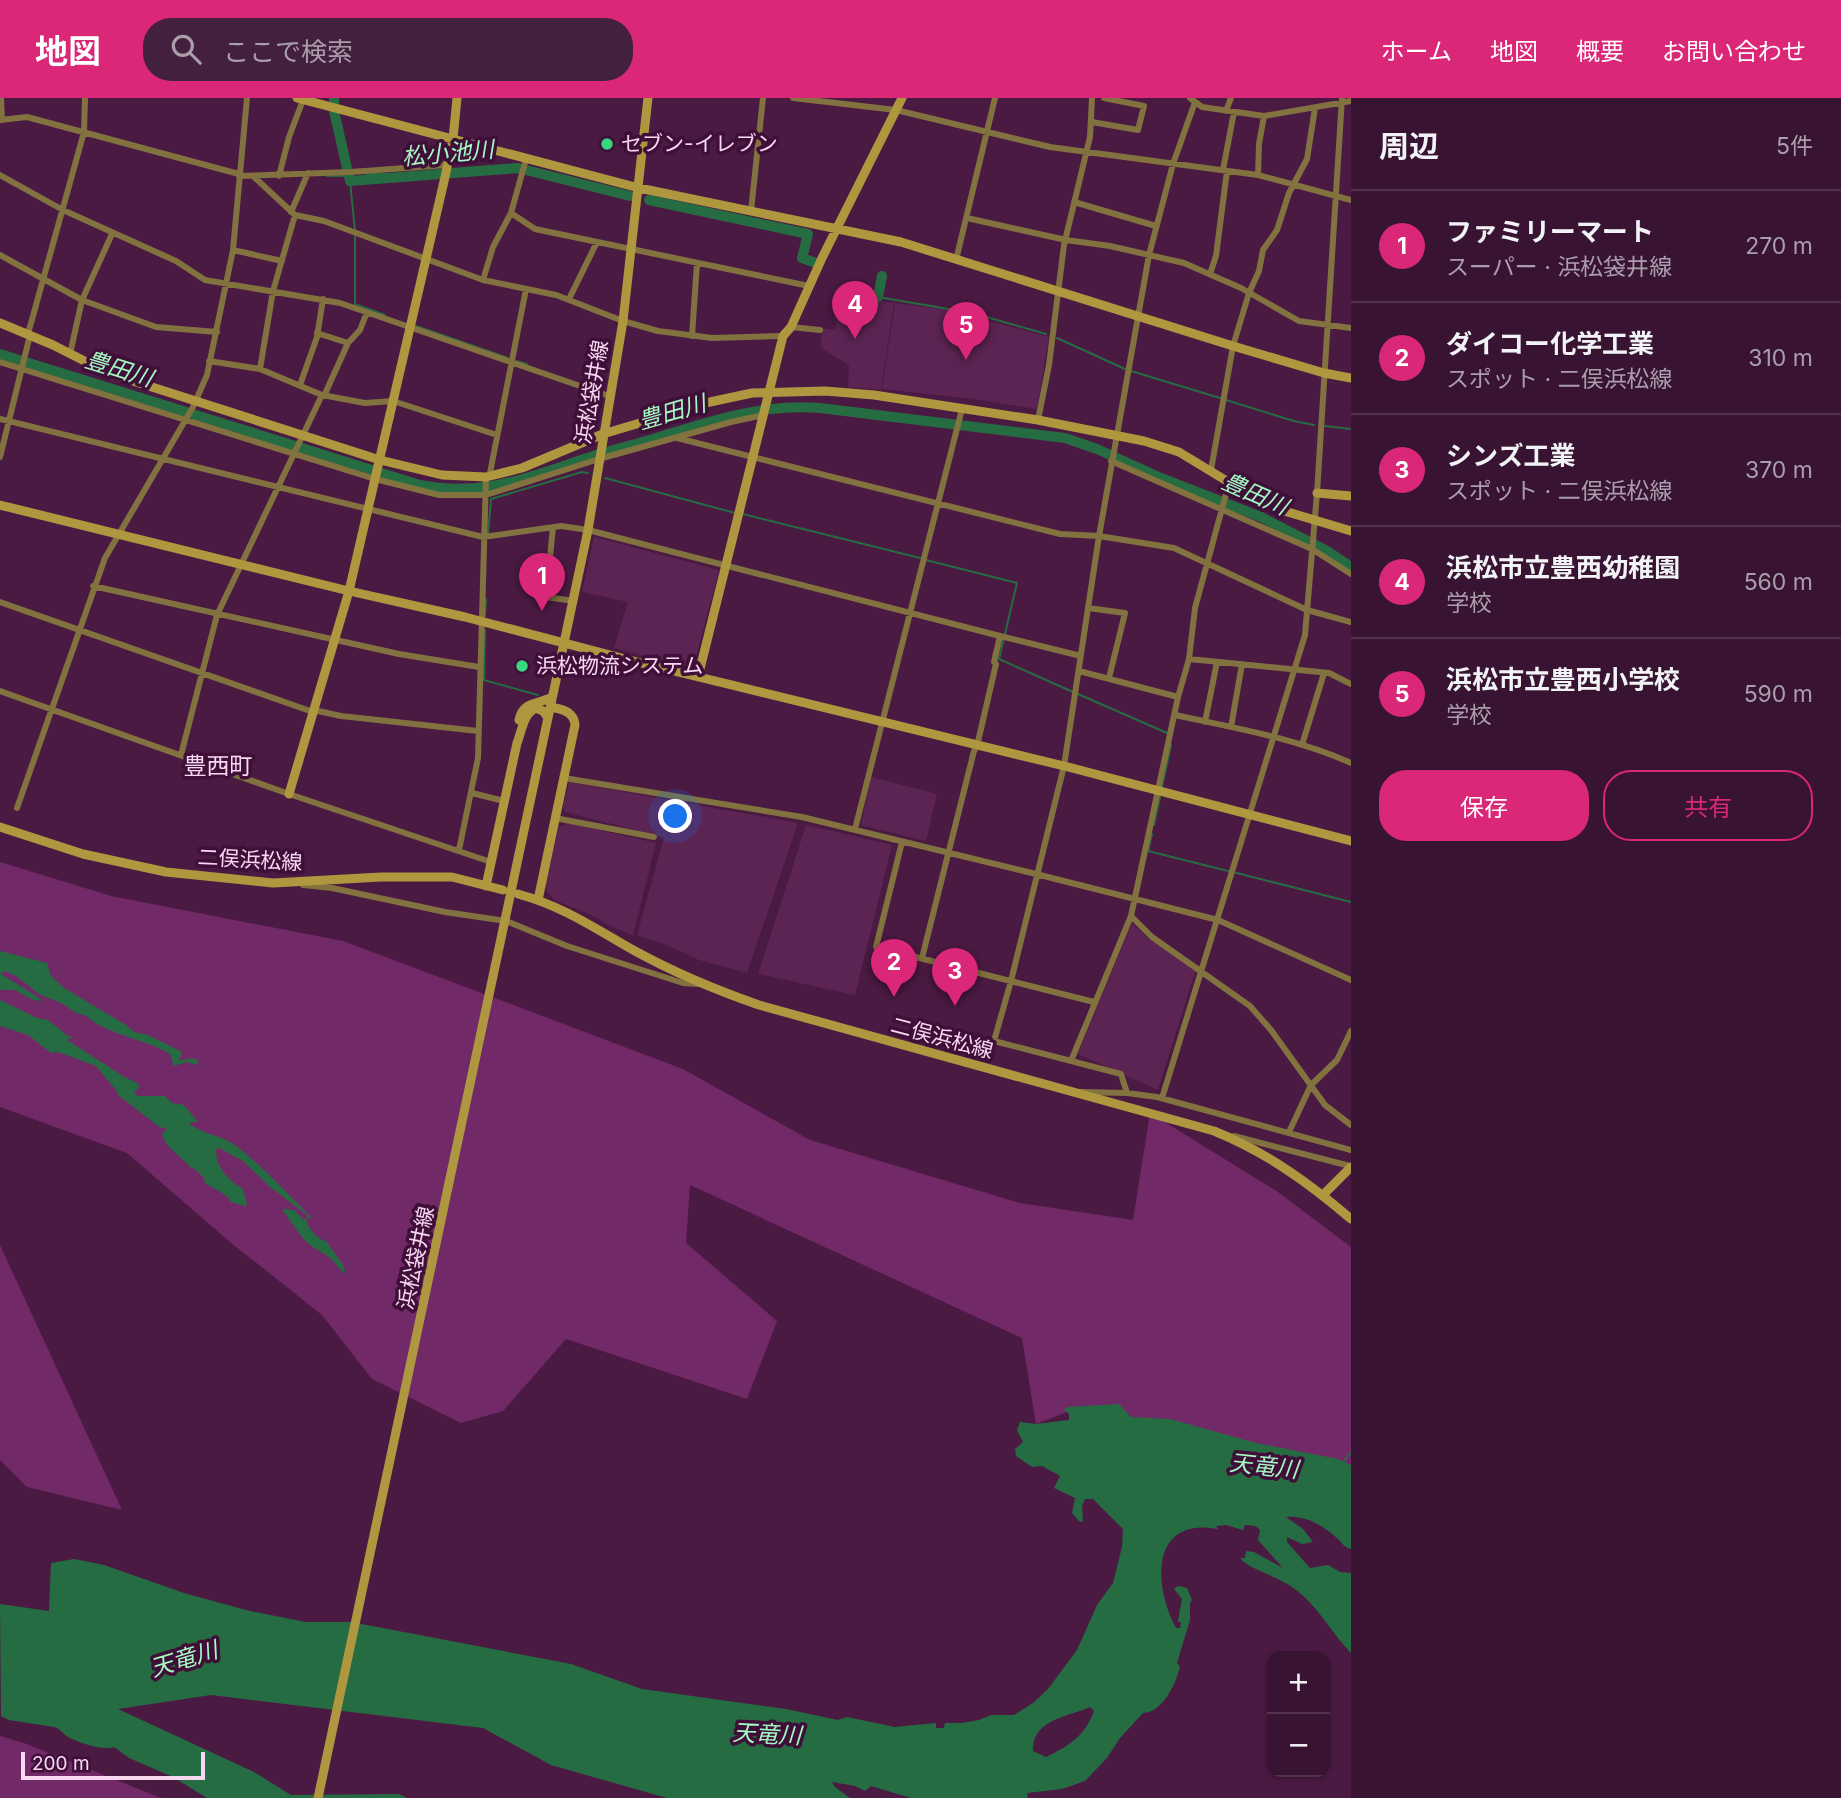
<!DOCTYPE html>
<html lang="ja">
<head>
<meta charset="utf-8">
<style>
  body { margin:0; font-family:Inter,"Noto Sans JP",sans-serif; background:#43213e; color:#f1f3f6 }
  .controls { position:absolute; right:21px; bottom:21px; display:grid; overflow:hidden; border-radius:14px; box-shadow:0 2px 5px #0004 }
  .controls button { width:63px; height:63px; display:grid; place-items:center; padding:0; border:0; border-bottom:2px solid #52334d; background:#381432; color:#f1f3f6; font:35px sans-serif }
  .scale { position:absolute; left:21px; bottom:18px; width:184px; box-sizing:border-box; padding-left:7px; border:4px solid #f7d8f0; border-top:0; font-size:19px; line-height:24px; white-space:nowrap; color:#f7d8f0; -webkit-text-stroke:5px #3f0f39; paint-order:stroke }
  .you { position:absolute; left:676px; top:719px; width:24px; height:24px; margin:-18px; border:5px solid #fff; border-radius:50%; background:#1a73e8; box-shadow:0 0 0 10px #1a73e833 }
  .badge { display:grid; place-items:center; width:46px; height:46px; border-radius:50%; background:#db2777; color:#fff; font-size:23px; font-weight:700 }
  .pin { position:absolute; translate:-50% -58px; filter:drop-shadow(0 2px 4px #0008) }
  .pin::after { content:''; position:absolute; top:37px; width:24px; height:21px; background:inherit; clip-path:polygon(0 0,100% 0,50% 100%) }
  .list { margin:0; padding:0; list-style:none }
  h2 { display:flex; justify-content:space-between; align-items:center; height:91px; margin:0; padding:0 28px; font-size:30px }
  h2 small { font-size:23px; font-weight:400; color:#ab9eac }
  .list li { display:grid; grid-template-columns:46px 1fr auto; gap:21px; align-items:center; box-sizing:border-box; height:112px; padding:0 28px; border-top:2px solid #52334d }
  .list b { display:block; font-size:26px; white-space:nowrap }
  .list p { margin:0; font-size:23px; white-space:nowrap; color:#ab9eac }
  .list em { font-size:23px; font-style:normal; color:#ab9eac }
  .actions { display:flex; gap:14px; padding:21px 28px }
  .actions a { flex:1; padding:16px 0; border:2px solid #db2777; border-radius:28px; text-align:center; font-size:24px; color:#db2777 }
  .actions .main { background:#db2777; color:#fff }
  .icon { flex:none; width:38px; height:38px; fill:none; stroke:currentColor; stroke-width:2; stroke-linecap:round; stroke-linejoin:round }
  .map { position:relative; flex:none; width:1351px; height:1700px; overflow:hidden }
  header { display:flex; align-items:center; gap:42px; box-sizing:border-box; height:98px; padding:0 35px; background:#db2777; color:#fff }
  header strong { font-size:33px }
  nav { display:flex; gap:38px; margin-inline-start:auto; font-size:24px }
  .search { width:490px; height:63px; background:#43213e; display:flex; align-items:center; gap:18px; box-sizing:border-box; padding:0 24px; border-radius:28px; color:#ab9eac; font-size:26px }
  main { display:flex }
  aside { flex:1; background:#381432 }
  .map>svg:first-child { display:block }
  .built { fill:#5b2452 }
  .green { fill:#722967 }
  .water { fill:#266c42; fill-rule:evenodd }
  .lines { fill:none; stroke-linecap:round; stroke-linejoin:round }
  .stream { stroke:#266c42; stroke-width:2 }
  .river { stroke:#266c42; stroke-width:10 }
  .street { stroke:#81723f; stroke-width:6 }
  .secondary { stroke:#ae973f; stroke-width:9 }
  .poi-dot { fill:#37d880; stroke:#3f0f39; stroke-width:2.5 }
  .labels { text-anchor:middle; stroke-width:7; stroke-linejoin:round; paint-order:stroke }
  .poi-label { font-size:21px; fill:#f7d8f0; stroke:#3f0f39; text-anchor:start }
  .street-label { font-size:21px; fill:#f7d8f0; stroke:#3f0f39 }
  .water-label { font-size:23px; font-style:italic; fill:#a4f9c0; stroke:#3f0f39 }
  .neighbourhood-label { font-size:23px; fill:#f7d8f0; stroke:#3f0f39 }
</style>
</head>
<body>
<header>
<strong>地図</strong>
<div class="search"><svg class="icon" aria-label="search" viewBox="0 0 24 24"><circle cx="10" cy="10" r="6"/><path d="M15 15l6 6"/></svg>ここで検索</div>
<nav><a>ホーム</a><a>地図</a><a>概要</a><a>お問い合わせ</a></nav>
</header>
<main>
<div class="map">
<svg width="1351" height="1700" viewBox="0 0 1351 1700">
  <rect width="100%" height="100%" fill="#4b1a43"/>
  <path class="built" d="M 840,199 L 894,205 L 881,292 L 848,289 L 849,267 L 821,250 L 822,230 L 835,232 Z
    M 895,205 L 949,212 L 1049,239 L 1037,311 L 974,301 L 882,291 Z
    M 594,439 L 719,472 L 693,570 L 691,571 L 614,550 L 628,504 L 582,494 Z
    M 871,679 L 937,696 L 926,743 L 861,727 Z
    M 569,684 L 798,725 L 747,875 L 699,862 L 667,847 L 637,837 L 664,739 L 565,714 L 563,708 Z
    M 570,725 L 656,745 L 633,837 L 616,831 L 587,815 L 556,803 L 549,796 L 545,788 L 559,729 Z
    M 806,727 L 892,747 L 855,897 L 758,876 Z
    M 1132,825 L 1150,842 L 1196,871 L 1158,992 L 1078,956 Z"/>
  <path class="green" d="M 0,764 L 111,798 L 343,843 L 683,971 L 810,1042 L 1020,1105 L 1133,1122 L 1150,1015 L 1278,1094 L 1351,1149 L 1351,1377 L 1082,1308 L 1036,1326 L 1022,1240 L 690,1087 L 686,1145 L 777,1223 L 747,1301 L 566,1241 L 503,1313 L 461,1325 L 372,1281 L 322,1217 L 230,1144 L 127,1055 L 0,1009 Z
    M 0,1147 L 122,1412 L 27,1389 L 0,1362 Z
    M 0,1638 L 24,1645 L 161,1700 L 0,1700 Z"/>
  <path class="water" d="M 0,853 L 47,865 L 51,878 L 64,890 L 126,927 L 134,934 L 148,937 L 182,954 L 179,963 C 187,961 190,959 198,962 L 197,967 L 187,964 L 174,968 L 170,956 C 144,940 108,938 85,917 C 73,916 71,910 61,905 C 52,901 43,899 35,893 C 26,886 18,877 4,873 L 1,876 L 44,903 L 33,902 L 15,892 L 1,892 L 0,891 Z
    M 0,902 L 37,920 L 48,922 L 68,938 L 77,941 L 70,940 L 67,942 L 126,980 L 138,985 L 139,990 L 134,994 L 137,998 L 165,998 L 172,1005 L 184,1007 L 198,1024 L 189,1024 L 191,1027 C 204,1036 223,1038 236,1048 C 265,1070 289,1098 314,1122 L 309,1119 L 306,1122 C 308,1130 318,1142 326,1143 L 343,1167 L 346,1176 C 339,1172 336,1165 330,1160 C 322,1153 309,1149 302,1139 C 295,1130 289,1121 282,1111 L 294,1112 L 304,1122 L 308,1118 L 269,1088 L 243,1063 L 219,1050 L 216,1051 C 216,1070 228,1082 243,1091 L 247,1107 L 245,1108 L 231,1104 C 226,1094 212,1091 204,1084 L 205,1081 L 195,1071 L 191,1070 C 182,1058 166,1051 162,1036 L 167,1031 L 162,1029 L 162,1031 L 118,997 L 116,992 L 96,968 L 58,954 L 51,955 L 28,937 L 0,928 Z
    M 1119,1306 L 1131,1319 L 1170,1321 L 1256,1345 L 1338,1361 L 1351,1367 L 1351,1451 C 1344,1449 1343,1446 1338,1441 C 1323,1427 1305,1417 1286,1419 L 1303,1431 L 1313,1444 L 1302,1446 L 1287,1439 L 1287,1444 L 1310,1470 L 1328,1467 L 1340,1474 L 1351,1475 L 1351,1555 C 1330,1533 1317,1506 1292,1489 C 1279,1479 1246,1470 1240,1460 L 1245,1460 L 1246,1453 L 1254,1454 L 1283,1470 L 1258,1442 L 1260,1432 C 1254,1426 1252,1428 1245,1427 L 1243,1432 L 1226,1427 L 1216,1428 L 1218,1431 C 1150,1418 1153,1488 1176,1530 L 1180,1530 L 1181,1525 L 1178,1523 L 1182,1501 L 1174,1491 L 1178,1488 L 1187,1490 L 1192,1502 L 1190,1505 L 1190,1522 L 1177,1565 L 1180,1569 C 1175,1587 1163,1614 1143,1615 L 1120,1640 L 1107,1660 L 1085,1683 L 1062,1691 L 1027,1695 L 1028,1700 L 911,1700 L 871,1688 L 865,1693 L 855,1688 L 832,1684 L 835,1689 L 850,1700 L 667,1700 L 551,1667 L 483,1630 L 211,1597 L 118,1611 L 254,1674 L 291,1697 L 399,1696 L 407,1700 L 207,1700 L 173,1679 L 129,1660 L 114,1649 C 102,1653 80,1645 68,1639 C 63,1636 61,1631 54,1629 L 9,1622 L 1,1618 L 0,1506 L 49,1513 L 51,1465 L 74,1461 L 104,1467 L 187,1496 L 250,1513 L 306,1524 L 351,1524 L 571,1566 L 642,1591 L 786,1611 L 838,1622 L 847,1619 L 895,1629 L 936,1625 L 936,1630 L 944,1630 L 945,1625 L 962,1625 L 979,1622 L 991,1617 L 1014,1617 L 1033,1605 L 1048,1591 L 1077,1552 L 1097,1507 L 1113,1485 L 1122,1449 L 1123,1431 L 1093,1401 L 1085,1401 L 1082,1408 L 1083,1424 L 1079,1423 L 1072,1415 L 1075,1400 L 1054,1390 L 1060,1378 L 1042,1368 L 1032,1369 L 1016,1358 L 1015,1351 L 1023,1344 L 1017,1332 L 1020,1324 L 1036,1326 L 1069,1322 L 1069,1316 L 1064,1311 L 1068,1309 ZM 1090,1609 L 1094,1613 C 1085,1638 1069,1648 1046,1659 L 1033,1653 C 1032,1621 1068,1619 1090,1609 Z"/>
  <g class="lines">
    <path class="stream" d="M 367,76 L 384,76
      M 327,78 L 351,78
      M 350,83 L 355,133
      M 651,99 L 664,101
      M 355,138 L 355,206 L 385,217
      M 878,199 L 972,215 L 1046,236
      M 416,228 L 508,260
      M 1057,240 L 1125,271
      M 516,263 L 527,266
      M 1131,273 L 1220,300
      M 1226,302 L 1294,323 L 1314,327
      M 1325,328 L 1351,331
      M 605,380 L 735,415
      M 743,416 L 920,460
      M 488,436 L 491,401 L 582,374 L 588,375
      M 926,462 L 1017,485 L 999,561 L 1073,594
      M 485,518 L 486,501
      M 485,532 L 484,582 L 538,597
      M 1078,596 L 1167,635
      M 1162,689 L 1171,647
      M 1154,727 L 1160,699
      M 1152,736 L 1148,753 L 1228,773
      M 1233,774 L 1351,804
      M 1343,1364 L 1351,1354"/>
    <path class="river" d="M 334,0 L 334,13 L 350,83 L 518,70 L 630,98
      M 649,102 L 808,136 L 802,160 L 816,165
      M 878,199 L 882,178
      M 0,256 L 420,387 C 480,399 525,381 581,362 C 604,354 629,348 653,341 C 707,324 763,305 820,310 L 1065,340 L 1097,351 L 1161,380 L 1261,419 L 1327,453 L 1351,469"/>
    <path class="street" d="M 1,0 L 2,22
      M 793,0 L 896,12 L 1050,49 L 1258,77 L 1351,102
      M 1190,0 L 1202,9 L 1264,18 L 1351,3
      M 1226,13 L 1231,0
      M 0,22 L 27,19 L 239,76
      M 1092,24 L 1138,32 L 1144,8 L 1104,0
      M 1223,72 L 1234,14
      M 0,77 L 63,112 L 176,163 L 205,182 L 340,205 L 609,298
      M 1258,77 L 1259,46 L 1264,18
      M 239,78 L 351,74 L 447,67
      M 253,78 L 295,117 L 324,123 L 483,182 L 556,197 L 623,223 L 658,233 L 712,240 L 783,238
      M 279,78 L 289,39 L 303,2
      M 1074,104 L 1156,128
      M 751,113 L 763,0
      M 291,114 L 308,75
      M 511,115 L 535,131 L 809,188
      M 967,120 L 1066,142 L 1110,148 L 1184,165 L 1241,190 L 1299,223 L 1351,230
      M 233,152 L 282,163
      M 0,157 L 82,202 L 156,229 L 217,234
      M 956,162 L 995,0
      M 1210,176 L 1216,158 L 1227,73
      M 483,182 L 493,149 L 511,115 L 526,61
      M 569,201 L 597,144
      M 791,229 L 820,232
      M 317,235 L 348,245
      M 28,236 L 84,34 L 85,0
      M 692,238 L 697,165
      M 70,256 L 82,202 L 112,136
      M 209,263 L 260,271 L 322,297 L 365,305 L 393,303 L 497,337
      M 0,264 L 375,381 L 439,397 L 486,397 L 599,361 L 731,324 L 764,317
      M 260,271 L 273,193 L 295,117
      M 300,287 L 317,239 L 323,201
      M 324,298 L 348,245 L 360,232 L 367,214
      M 0,321 L 483,439 L 561,428 L 588,432 L 1000,538
      M 1038,322 L 1049,267 L 1064,147 L 1090,39 L 1092,0
      M 677,340 L 1060,436 L 1099,438 L 1174,450 L 1307,512 L 1351,524
      M 0,359 L 30,237
      M 1111,363 L 1312,451 L 1351,476
      M 1211,372 L 1233,248 L 1249,195 L 1259,173 L 1263,152 L 1277,132 L 1289,95 L 1307,61 L 1315,10
      M 553,429 L 546,499 L 574,503
      M 93,488 L 399,556 L 479,569
      M 0,504 L 313,614 L 318,613 L 341,618 L 478,633
      M 1088,510 L 1125,515 L 1109,580
      M 1189,561 L 1329,575 L 1351,586
      M 1079,573 L 1178,599
      M 0,593 L 289,696 L 491,764
      M 1175,617 C 1234,630 1295,640 1351,665
      M 1205,624 L 1217,564
      M 1231,629 L 1242,566
      M 1302,647 L 1324,575
      M 181,657 L 217,517 L 322,297
      M 564,680 L 802,719 L 1036,776 L 1218,822 L 1351,882
      M 472,695 L 504,703
      M 17,710 L 105,460 L 193,309 L 207,277 L 233,152 L 247,0
      M 555,720 L 654,739
      M 855,731 L 962,311
      M 902,744 L 876,849 L 1094,904
      M 459,752 L 478,660 L 486,379 L 490,375 L 526,191
      M 303,787 L 332,790 L 445,814 L 506,823 L 567,848 L 683,885 L 698,886
      M 1131,818 L 1152,839 L 1250,908 L 1271,932 L 1325,1007 L 1351,1027
      M 922,860 L 974,653 L 977,648 L 996,566 L 994,564 L 1000,538 L 1081,558
      M 1071,963 L 1131,818 L 1178,599 L 1189,561 L 1195,510 L 1229,385
      M 1081,994 L 1127,995 L 1157,999 L 1351,1052
      M 1127,995 L 1121,976 L 994,943 L 1011,883 L 1064,668 L 1099,438 L 1149,157 L 1173,66 L 1195,4
      M 1162,1000 L 1305,537 L 1317,395 L 1342,0
      M 1289,1034 L 1311,987 L 1337,962 L 1351,933
      M 1234,1038 L 1350,1068"/>
    <path class="secondary" d="M 297,0 L 639,90 L 901,144 L 1233,248 L 1324,275 L 1351,280
      M 0,225 L 53,247 L 108,275 L 380,362 L 442,377 L 486,379 L 522,370 L 603,336 L 710,304 L 752,295 L 825,293 L 874,297 L 1038,322 L 1144,343 L 1179,354 L 1240,391 L 1281,412 L 1351,433
      M 1317,395 L 1351,398
      M 0,407 L 349,493 L 465,519 L 629,562 L 1064,668 L 1351,743
      M 698,579 L 783,238 L 791,229 L 822,160 L 902,0
      M 519,622 C 523,603 537,607 552,599
      M 289,696 L 349,493 L 445,79 L 453,41 L 457,0
      M 0,729 L 83,756 L 166,774 L 273,785 L 381,779 L 452,779 L 503,792
      M 486,788 L 517,645 C 522,633 523,616 536,610 L 543,613 L 548,620
      M 518,796 C 565,809 594,830 635,853 C 675,875 716,892 759,907 L 1214,1033 C 1266,1054 1309,1085 1351,1121
      M 538,802 L 575,627 C 574,615 565,612 555,610
      M 1323,1097 L 1351,1069
      M 318,1700 L 588,432 L 623,223 L 648,0"/>
  </g>
  <g class="poi-dot">
    <circle cx="607" cy="46" r="7"/>
    <circle cx="522" cy="568" r="7"/>
  </g>
  <g class="labels">
    <g class="poi-label">
      <text x="621" y="53">セブン-イレブン</text>
      <text x="536" y="575">浜松物流システム</text>
    </g>
    <g class="street-label">
      <text transform="translate(592 294) rotate(-80)" y="7">浜松袋井線</text>
      <text transform="translate(250 762) rotate(3)" y="7">二俣浜松線</text>
      <text transform="translate(942 940) rotate(15)" y="7">二俣浜松線</text>
      <text transform="translate(416 1160) rotate(-78)" y="7">浜松袋井線</text>
    </g>
    <g class="water-label">
      <text transform="translate(448 55) rotate(-5)" y="8">松小池川</text>
      <text transform="translate(119 271) rotate(17)" y="8">豊田川</text>
      <text transform="translate(672 314) rotate(-16)" y="8">豊田川</text>
      <text transform="translate(1255 396) rotate(24)" y="8">豊田川</text>
      <text transform="translate(1264 1368) rotate(6)" y="8">天竜川</text>
      <text transform="translate(184 1561) rotate(-17)" y="8">天竜川</text>
      <text transform="translate(767 1636) rotate(3)" y="8">天竜川</text>
    </g>
    <g class="neighbourhood-label">
      <text x="218" y="676">豊西町</text>
    </g>
  </g>
</svg>
<div class="controls">
<button>+</button>
<button>−</button>
</div>
<div class="scale">200 m</div>
<div class="you"></div>
<div class="pin badge" style="left:542px;top:513px">1</div>
<div class="pin badge" style="left:894px;top:899px">2</div>
<div class="pin badge" style="left:955px;top:908px">3</div>
<div class="pin badge" style="left:855px;top:241px">4</div>
<div class="pin badge" style="left:966px;top:262px">5</div>
</div>
<aside>
<h2>周辺<small>5件</small></h2>
<ul class="list">
<li><span class="badge">1</span><div><b>ファミリーマート</b><p>スーパー · 浜松袋井線</p></div><em>270 m</em></li>
<li><span class="badge">2</span><div><b>ダイコー化学工業</b><p>スポット · 二俣浜松線</p></div><em>310 m</em></li>
<li><span class="badge">3</span><div><b>シンズ工業</b><p>スポット · 二俣浜松線</p></div><em>370 m</em></li>
<li><span class="badge">4</span><div><b>浜松市立豊西幼稚園</b><p>学校</p></div><em>560 m</em></li>
<li><span class="badge">5</span><div><b>浜松市立豊西小学校</b><p>学校</p></div><em>590 m</em></li>
</ul>
<div class="actions"><a class="main">保存</a><a>共有</a></div>
</aside>
</main>
</body>
</html>
